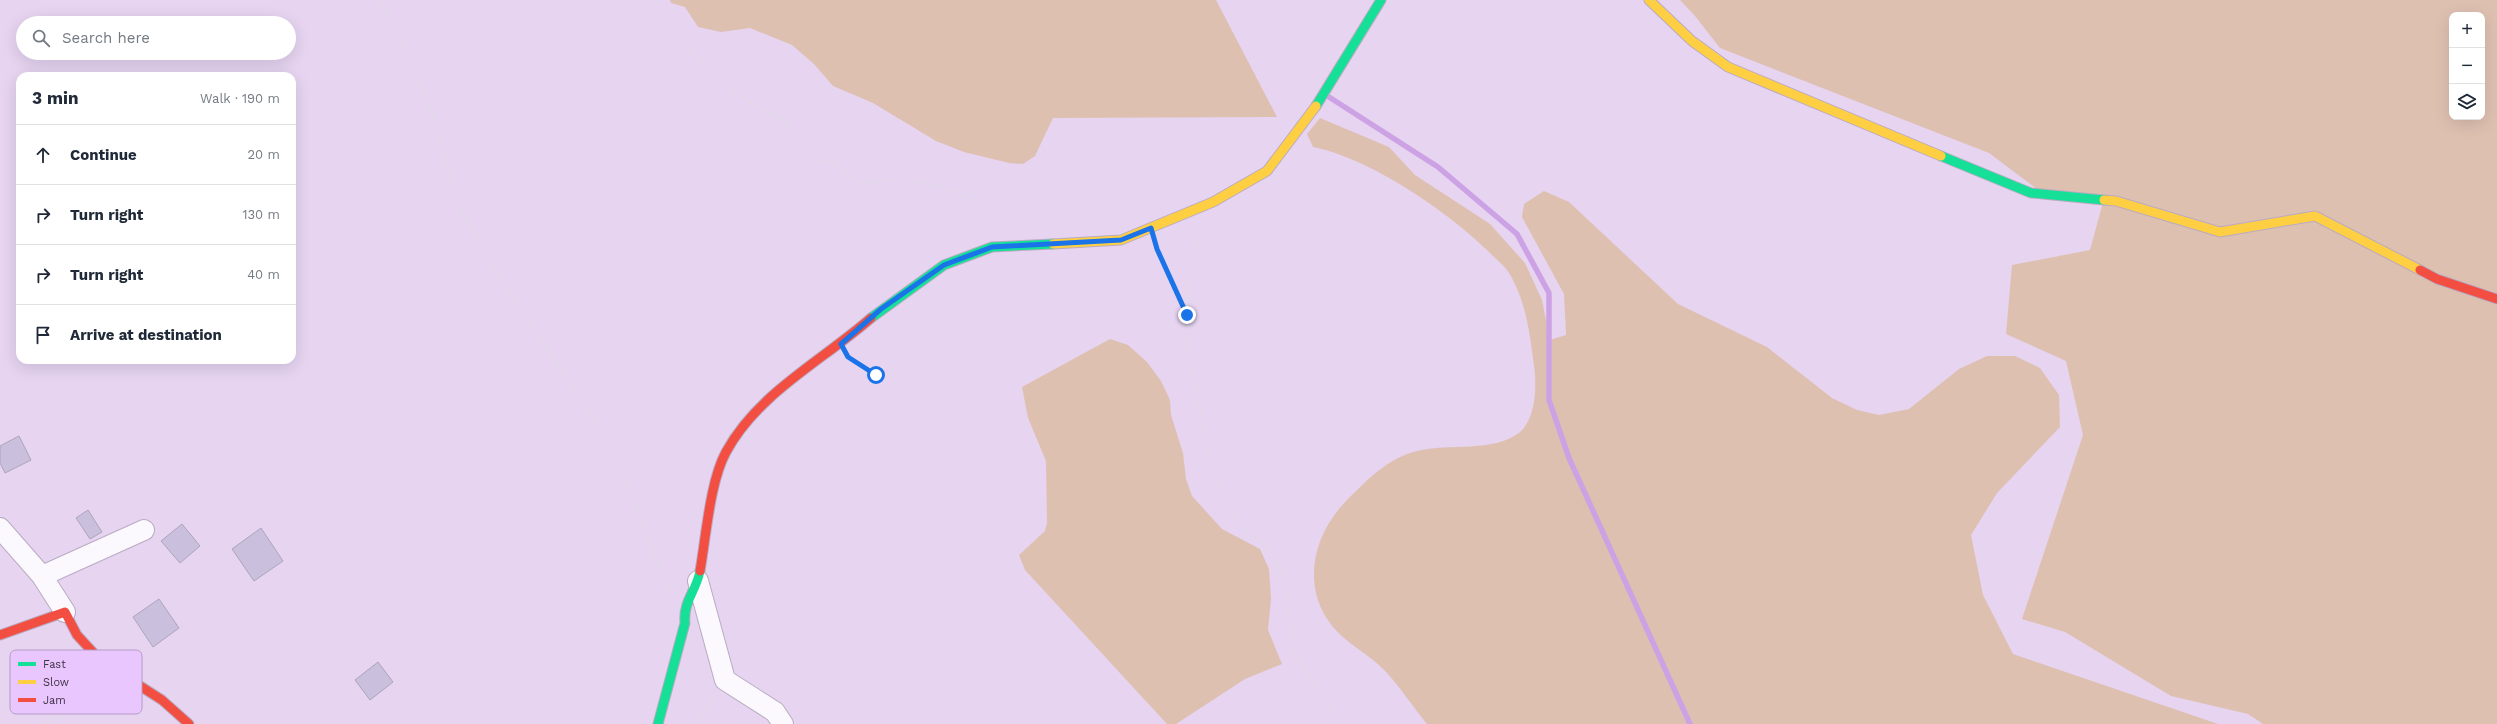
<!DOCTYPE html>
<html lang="en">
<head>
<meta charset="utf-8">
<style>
  body { margin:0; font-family:"Work Sans",sans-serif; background:#f2f2f3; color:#1f2937 }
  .controls { position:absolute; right:12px; top:12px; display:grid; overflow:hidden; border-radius:8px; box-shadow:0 4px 16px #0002 }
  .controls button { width:36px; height:36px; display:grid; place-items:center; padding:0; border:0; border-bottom:1px solid #e0e1e3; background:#fff; color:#1f2937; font:20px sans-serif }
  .stop { position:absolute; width:12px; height:12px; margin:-9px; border:3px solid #1a73e8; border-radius:50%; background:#fff }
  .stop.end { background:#1a73e8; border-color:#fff; box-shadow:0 1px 4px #0008 }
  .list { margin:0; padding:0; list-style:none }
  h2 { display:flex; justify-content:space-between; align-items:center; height:52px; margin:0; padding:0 16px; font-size:17px }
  h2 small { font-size:13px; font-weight:400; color:#747a83 }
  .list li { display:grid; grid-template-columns:26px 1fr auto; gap:12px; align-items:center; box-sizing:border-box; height:60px; padding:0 16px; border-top:1px solid #e0e1e3 }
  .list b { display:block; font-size:15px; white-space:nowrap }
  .list em { font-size:13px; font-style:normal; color:#747a83 }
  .icon { flex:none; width:22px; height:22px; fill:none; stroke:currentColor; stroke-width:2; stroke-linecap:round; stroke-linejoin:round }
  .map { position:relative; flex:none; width:2497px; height:724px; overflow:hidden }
  .search { position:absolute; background:#fff; box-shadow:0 4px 16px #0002; left:16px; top:16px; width:280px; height:44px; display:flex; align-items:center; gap:10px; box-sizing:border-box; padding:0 14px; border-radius:22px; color:#747a83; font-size:15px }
  .panel { position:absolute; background:#fff; box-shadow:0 4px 16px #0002; left:16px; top:72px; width:280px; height:292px; border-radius:12px }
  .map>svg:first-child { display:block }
  .green { fill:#dec0b1; fill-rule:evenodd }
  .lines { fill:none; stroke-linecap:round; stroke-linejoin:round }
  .stream { stroke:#cca2e5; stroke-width:5.5 }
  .building { fill:#cabfdd; stroke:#ada4bb }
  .street-casing { stroke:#b9abc2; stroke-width:22 }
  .fast-casing { stroke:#b9abc2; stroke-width:11 }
  .slow-casing { stroke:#b9abc2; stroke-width:11 }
  .jam-casing { stroke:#b9abc2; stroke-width:11 }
  .path { stroke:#e1dbe4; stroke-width:2.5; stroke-dasharray:2 3; stroke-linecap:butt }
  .street { stroke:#fbf9fd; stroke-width:20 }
  .fast { stroke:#16e098; stroke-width:9 }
  .slow { stroke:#ffcf43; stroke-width:9 }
  .jam { stroke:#f24e42; stroke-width:9 }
  .route { stroke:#1a73e8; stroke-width:5 }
  .key { fill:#e9c7fe; stroke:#b69ac7; stroke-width:1 }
  .key-label { font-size:11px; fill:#3e3046 }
</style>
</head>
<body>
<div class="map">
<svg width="2497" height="724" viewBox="0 0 2497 724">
  <rect width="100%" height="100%" fill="#e6d4f1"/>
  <path class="green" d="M 670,0 L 1216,0 L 1277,117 L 1053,118 L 1035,156 L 1023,164 L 1009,163 L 964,152 L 936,141 L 873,103 L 833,86 L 814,64 L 792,45 L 750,28 L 721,32 L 698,27 L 685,7 L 671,3 Z
    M 1680,0 L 2497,0 L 2497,724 L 2263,724 L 2248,714 L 2171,696 L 2065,632 L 2022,619 L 2083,435 L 2066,361 L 2006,334 L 2012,265 L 2090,250 L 2105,195 L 2037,189 L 1989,153 L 1720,48 L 1695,16 ZM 2452,15 L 2482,15 L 2482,117 L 2452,117 Z
    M 1320,118 L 1389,147 L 1415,175 L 1490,224 L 1525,263 L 1542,300 L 1550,340 L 1566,335 L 1564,294 L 1522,217 L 1524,204 L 1544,191 L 1569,202 L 1678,304 L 1767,347 L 1832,398 L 1857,410 L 1879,415 L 1909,409 L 1959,369 L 1987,356 L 2015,356 L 2040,368 L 2059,395 L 2060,427 L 1997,493 L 1971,535 L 1983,595 L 2013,654 L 2218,724 L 1427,724 C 1413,707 1401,688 1386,672 C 1370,654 1344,643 1330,623 C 1301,584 1314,533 1347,500 C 1367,480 1388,458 1417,451 C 1448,443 1495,453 1520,432 C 1536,418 1537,385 1534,366 C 1530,334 1526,301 1509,273 C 1505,266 1497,260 1491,254 C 1450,213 1370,158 1313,147 L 1307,134 Z
    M 1110,339 L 1128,345 L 1147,362 L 1161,381 L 1170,400 L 1171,415 L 1183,453 L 1186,479 L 1192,496 L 1222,529 L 1260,549 L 1269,569 L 1271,599 L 1268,630 L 1282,664 L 1245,679 L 1176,724 L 1167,724 L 1025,570 L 1019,555 L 1045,531 L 1047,523 L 1046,461 L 1028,418 L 1022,387 Z"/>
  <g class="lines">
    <path class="stream" d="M 1329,97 L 1438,167 L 1517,234 L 1549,293 L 1549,400 L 1569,458 L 1690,724"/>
  </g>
  <path class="building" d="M 19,436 L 31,460 L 5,473 L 0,463 L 0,446 Z
    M 88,510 L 102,532 L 90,539 L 76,518 Z
    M 182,524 L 200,546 L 180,563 L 161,541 Z
    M 261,528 L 283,561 L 254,581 L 232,549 Z
    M 159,599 L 179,628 L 153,647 L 133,617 Z
    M 378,662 L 393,682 L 370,700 L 355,680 Z"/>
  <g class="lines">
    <defs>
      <path id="street" d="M 0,528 L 42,576 L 65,612
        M 42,576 L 144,530
        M 698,581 L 725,680 L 775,712 L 783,724"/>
      <path id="fast" d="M 1316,106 L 1381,0
        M 1941,156 L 2031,193 L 2104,200
        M 871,318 L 944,265 L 992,247 L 1053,244
        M 658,724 L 685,623 C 683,601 696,592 700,571"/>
      <path id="slow" d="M 1649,0 L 1692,41 L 1728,67 L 1941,156
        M 2104,200 L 2116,201 L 2220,232 L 2315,216 L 2420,270
        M 1053,244 L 1121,240 L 1213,202 L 1267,171 L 1316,106"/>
      <path id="jam" d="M 2420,270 L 2437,279 L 2497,299
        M 700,571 C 706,537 710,481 726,452 C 758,393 822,361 871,318
        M 0,635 L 65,612 L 77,635 L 101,661 L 162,700 L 189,724"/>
    </defs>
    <use href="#street" class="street-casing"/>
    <use href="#fast" class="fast-casing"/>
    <use href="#slow" class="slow-casing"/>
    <use href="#jam" class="jam-casing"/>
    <path class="path" d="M 379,0 L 398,35 L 434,116 L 460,210 L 531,327 L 587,405 L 627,482 L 670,594
      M 674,38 L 719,75 L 738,95 L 783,120 L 816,156 L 864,183 L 898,178 L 942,187 L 980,203 L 1012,225
      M 1203,228 L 1190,260 L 1187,294 L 1188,353 L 1212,467 L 1227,500 L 1246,530 L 1274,553 L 1285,585 L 1296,655 L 1342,724
      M 1156,246 L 1186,313
      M 852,360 L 876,375 L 888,373 L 894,378
      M 29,645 L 38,662 L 56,683 L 54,706 L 46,724
      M 56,683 L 69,654
      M 741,713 L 747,724
      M 46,724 L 100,695 L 107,688
      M 699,724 L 715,696"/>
    <use href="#street" class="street"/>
    <use href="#fast" class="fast"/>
    <use href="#slow" class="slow"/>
    <use href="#jam" class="jam"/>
  </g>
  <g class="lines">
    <path class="route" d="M 876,375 L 848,357 L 841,344 L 881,309 L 944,265 L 992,247 L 1121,240 L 1151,228 L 1157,249 L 1187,315"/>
  </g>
  <rect x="10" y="650" width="132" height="64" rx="6" class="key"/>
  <rect x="18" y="662" width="18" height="4" fill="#16e098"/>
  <rect x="18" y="680" width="18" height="4" fill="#ffcf43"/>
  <rect x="18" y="698" width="18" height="4" fill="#f24e42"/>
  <g class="key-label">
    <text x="43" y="668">Fast</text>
    <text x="43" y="686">Slow</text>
    <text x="43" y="704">Jam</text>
  </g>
</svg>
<div class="controls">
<button>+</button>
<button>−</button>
<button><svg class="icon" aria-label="layers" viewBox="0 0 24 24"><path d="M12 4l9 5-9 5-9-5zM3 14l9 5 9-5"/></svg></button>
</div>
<div class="stop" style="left:876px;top:375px"></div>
<div class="stop end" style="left:1187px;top:315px"></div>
<div class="search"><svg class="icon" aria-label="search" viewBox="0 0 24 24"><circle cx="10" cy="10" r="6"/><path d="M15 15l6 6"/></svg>Search here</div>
<section class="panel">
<h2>3 min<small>Walk · 190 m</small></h2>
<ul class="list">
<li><svg class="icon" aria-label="ahead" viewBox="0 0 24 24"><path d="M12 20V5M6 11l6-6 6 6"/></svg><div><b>Continue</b></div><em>20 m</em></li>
<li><svg class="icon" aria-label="right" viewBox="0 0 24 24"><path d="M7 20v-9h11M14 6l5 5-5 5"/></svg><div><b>Turn right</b></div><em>130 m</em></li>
<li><svg class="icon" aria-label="right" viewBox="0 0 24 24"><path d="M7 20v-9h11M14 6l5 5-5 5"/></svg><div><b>Turn right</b></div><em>40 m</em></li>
<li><svg class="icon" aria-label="arrive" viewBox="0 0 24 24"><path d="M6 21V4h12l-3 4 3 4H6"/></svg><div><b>Arrive at destination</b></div></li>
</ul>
</section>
</div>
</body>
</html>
